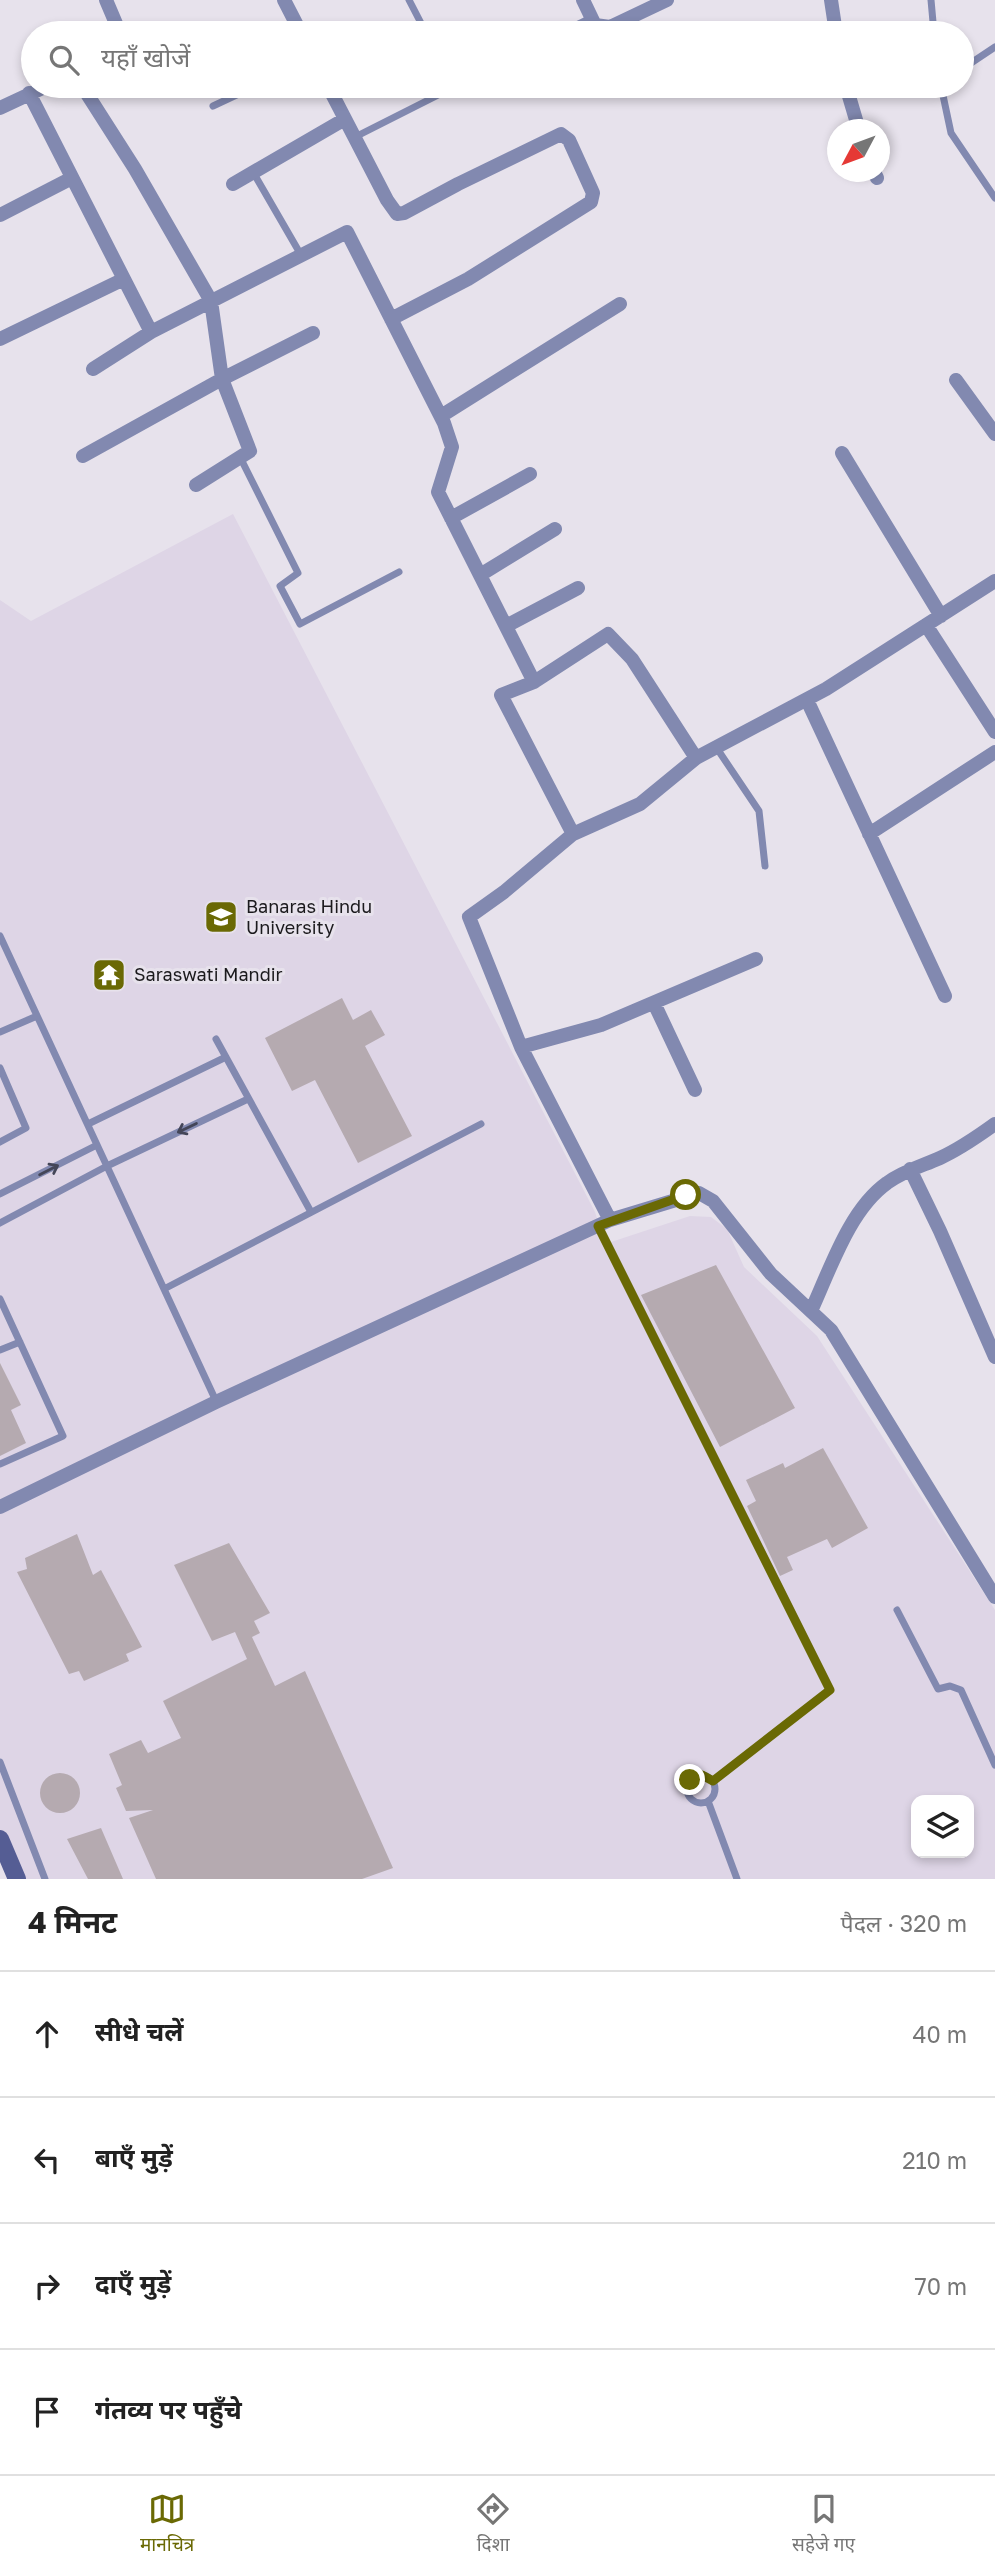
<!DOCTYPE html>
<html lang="hi">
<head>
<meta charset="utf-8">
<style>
  body { margin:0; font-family:"Golos Text","Noto Sans Devanagari",sans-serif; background:#f6f6f6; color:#222 }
  .controls { position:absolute; right:21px; bottom:21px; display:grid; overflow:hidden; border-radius:14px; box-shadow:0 4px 10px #0003 }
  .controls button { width:63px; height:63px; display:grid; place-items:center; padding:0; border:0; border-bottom:2px solid #e0e0e0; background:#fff; color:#222; font:35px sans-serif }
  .compass { position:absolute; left:827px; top:119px; width:63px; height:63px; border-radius:50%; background:#fff; box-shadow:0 4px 10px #0003; rotate:229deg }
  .stop { position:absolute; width:21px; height:21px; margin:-16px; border:5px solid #6a6904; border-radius:50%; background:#fff }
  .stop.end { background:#6a6904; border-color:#fff; box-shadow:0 2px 7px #0008 }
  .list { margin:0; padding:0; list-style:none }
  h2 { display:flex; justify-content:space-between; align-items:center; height:91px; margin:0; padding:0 28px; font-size:30px }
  h2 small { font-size:23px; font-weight:400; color:#767676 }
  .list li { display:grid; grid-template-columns:46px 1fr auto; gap:21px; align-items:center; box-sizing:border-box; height:126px; padding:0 28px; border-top:2px solid #e0e0e0 }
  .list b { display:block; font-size:26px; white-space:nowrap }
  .list em { font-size:23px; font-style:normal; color:#767676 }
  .icon { flex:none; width:38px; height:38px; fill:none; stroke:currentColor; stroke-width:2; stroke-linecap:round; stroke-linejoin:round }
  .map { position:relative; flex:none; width:995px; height:1879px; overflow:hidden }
  .search { position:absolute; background:#fff; box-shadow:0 4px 10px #0003; left:21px; right:21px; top:21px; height:77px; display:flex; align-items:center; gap:18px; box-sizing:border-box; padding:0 24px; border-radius:38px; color:#767676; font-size:26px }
  .sheet { height:595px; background:#fff }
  nav { display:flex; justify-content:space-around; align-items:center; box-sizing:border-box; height:98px; border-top:2px solid #e0e0e0; background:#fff; font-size:19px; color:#767676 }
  nav a { display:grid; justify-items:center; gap:4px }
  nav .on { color:#6a6904 }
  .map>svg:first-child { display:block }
  .built { fill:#ded5e6; fill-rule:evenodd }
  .building { fill:#b5aab0 }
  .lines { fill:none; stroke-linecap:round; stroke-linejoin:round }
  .lane { stroke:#8289b0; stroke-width:7 }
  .street { stroke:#8289b0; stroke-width:14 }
  .secondary { stroke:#555d94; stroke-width:18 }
  .oneway { stroke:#444658 }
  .route { stroke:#6a6904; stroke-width:9 }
  .labels { text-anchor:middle; stroke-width:6; stroke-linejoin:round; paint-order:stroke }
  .poi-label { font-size:18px; fill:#1b1a1d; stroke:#e7e2ec; text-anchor:start }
</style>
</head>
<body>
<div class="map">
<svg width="995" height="1879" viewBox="0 0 995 1879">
  <rect width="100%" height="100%" fill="#e7e2ec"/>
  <path class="built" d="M 233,514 L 595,1212 L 605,1244 L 690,1216 L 711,1217 L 727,1229 L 744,1267 L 817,1336 L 995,1610 L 995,1879 L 20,1879 L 0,1829 L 0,600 L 31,621 ZM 916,1800 L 969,1800 L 969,1853 L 916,1853 Z"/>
  <path class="building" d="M 342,998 L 353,1020 L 371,1010 L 385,1035 L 365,1046 L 412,1136 L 358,1163 L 315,1080 L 292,1091 L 265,1038 Z
    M 716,1265 L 795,1408 L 720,1447 L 641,1295 Z
    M 0,1363 L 21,1405 L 11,1410 L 26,1443 L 0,1456 Z
    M 823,1448 L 868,1528 L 832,1548 L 827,1539 L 787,1557 L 793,1570 L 780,1576 L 747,1506 L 756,1501 L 746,1480 L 783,1463 L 785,1468 Z
    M 77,1534 L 93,1575 L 101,1570 L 142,1647 L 126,1654 L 129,1661 L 84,1681 L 79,1671 L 69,1674 L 17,1572 L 27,1569 L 25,1558 Z
    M 229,1543 L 270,1613 L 254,1621 L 260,1633 L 252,1637 L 275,1686 L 305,1671 L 393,1868 L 362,1879 L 156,1879 L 129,1818 L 153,1810 L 126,1811 L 116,1788 L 122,1785 L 109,1754 L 141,1740 L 148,1753 L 181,1738 L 163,1701 L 247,1659 L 235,1632 L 212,1641 L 174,1565 Z
    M40 1793a20 20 0 1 1 40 0a20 20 0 1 1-40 0Z
    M 101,1828 L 123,1879 L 88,1879 L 67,1839 Z"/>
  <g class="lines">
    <path class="lane" d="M 409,0 L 423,27
      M 931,0 L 934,33
      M 560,33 L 591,18
      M 962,69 L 995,47
      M 941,86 L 951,133 L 995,198
      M 213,106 L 256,86
      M 355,137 L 456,86
      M 253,172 L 301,255
      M 240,457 L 298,573 L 280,586 L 300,624 L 399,572
      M 716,747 L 759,811 L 765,866
      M 0,936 L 216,1401
      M 0,1032 L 37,1016
      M 216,1039 L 311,1212
      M 0,1068 L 26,1128 L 0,1142
      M 88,1124 L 226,1057
      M 0,1194 L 97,1145
      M 0,1223 L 107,1166 L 248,1099
      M 598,1226 L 830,1690 L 713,1781
      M 164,1289 L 481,1124
      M 0,1299 L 63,1436 L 0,1464
      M 0,1350 L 20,1342
      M 897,1610 L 938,1689 L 950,1686 L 961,1690 L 995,1765
      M 0,1762 L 45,1879
      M687 1789a14 14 0 1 1 28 0a14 14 0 1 1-28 0Z
      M 708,1801 L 737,1879"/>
    <path class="street" d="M 106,0 L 120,33
      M 284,0 L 301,33
      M 583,0 L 595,25 L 610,27 L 667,0
      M 831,0 L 836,33
      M 82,86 L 135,169 L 211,301 L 222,379 L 83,456
      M 328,86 L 387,200 L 397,214 L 404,213 L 458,184 L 561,134 L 569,140 L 593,193 L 591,202 L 468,279 L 391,319
      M 846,86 L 859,130
      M 29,93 L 151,332
      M 0,108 L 47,86
      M 874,172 L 877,178
      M 233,184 L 345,119
      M 0,215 L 72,178
      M 0,339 L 124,279
      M 93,369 L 151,332 L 347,232 L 444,423 L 452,447 L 438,492 L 534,682 L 501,695 L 573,834
      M 956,380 L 995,434
      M 441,416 L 620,304
      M 842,453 L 941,616
      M 196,485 L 250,451 L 222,379 L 313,333
      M 451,518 L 530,474
      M 480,575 L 555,529
      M 926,625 L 995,732
      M 506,626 L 578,588
      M 534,682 L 608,634 L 632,659 L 696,758
      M 807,700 L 945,996
      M 869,834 L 995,752
      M 654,1003 L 695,1090
      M 521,1047 L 601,1025 L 756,959
      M 910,1169 L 940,1231 L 995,1357
      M 610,1220 L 521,1047 L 469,917 L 504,892 L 573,834 L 640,804 L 696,758 L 826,689 L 995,581
      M 811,1311 C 830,1270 849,1210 887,1183 C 903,1171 922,1166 940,1158 C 960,1149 977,1137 995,1124
      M 0,1507 L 216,1402 L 610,1220 L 699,1193 L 713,1201 L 771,1274 L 831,1330 L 995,1597"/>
    <path class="secondary" d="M 0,1839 L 17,1879"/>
  </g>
  <defs><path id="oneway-shaft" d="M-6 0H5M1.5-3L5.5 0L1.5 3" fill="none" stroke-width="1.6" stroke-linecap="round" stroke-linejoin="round" transform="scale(1.75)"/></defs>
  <g class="oneway">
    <use href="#oneway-shaft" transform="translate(187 1128) rotate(154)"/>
    <use href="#oneway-shaft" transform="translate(49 1170) rotate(-27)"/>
  </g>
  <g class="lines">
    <path class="route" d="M 686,1195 L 598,1226 L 830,1690 L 713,1781 L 702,1775 L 690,1780"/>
  </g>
  <defs>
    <symbol id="university-square" viewBox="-11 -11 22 22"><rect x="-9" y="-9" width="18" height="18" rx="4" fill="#6a6904" stroke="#e7e2ec"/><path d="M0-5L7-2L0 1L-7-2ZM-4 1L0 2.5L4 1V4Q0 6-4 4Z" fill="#fff"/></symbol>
    <symbol id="temple-square" viewBox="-11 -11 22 22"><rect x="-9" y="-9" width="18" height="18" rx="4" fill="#6a6904" stroke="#e7e2ec"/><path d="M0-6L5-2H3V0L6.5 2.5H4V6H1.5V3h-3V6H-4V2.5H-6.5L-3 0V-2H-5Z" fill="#fff"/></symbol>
  </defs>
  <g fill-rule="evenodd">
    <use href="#university-square" x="202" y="898" width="38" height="38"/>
    <use href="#temple-square" x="90" y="956" width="38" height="38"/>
  </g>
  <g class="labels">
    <g class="poi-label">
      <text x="246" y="913">Banaras Hindu<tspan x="246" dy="21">University</tspan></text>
      <text x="134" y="981">Saraswati Mandir</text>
    </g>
  </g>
</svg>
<div class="controls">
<button><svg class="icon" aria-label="layers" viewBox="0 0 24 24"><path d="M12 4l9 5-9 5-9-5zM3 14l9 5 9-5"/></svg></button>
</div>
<svg class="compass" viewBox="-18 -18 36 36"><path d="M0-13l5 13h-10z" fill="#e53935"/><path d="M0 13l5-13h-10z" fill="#767676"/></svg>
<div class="stop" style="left:686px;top:1195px"></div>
<div class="stop end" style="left:690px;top:1780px"></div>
<div class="search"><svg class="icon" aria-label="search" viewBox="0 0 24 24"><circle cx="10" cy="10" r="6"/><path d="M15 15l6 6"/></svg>यहाँ खोजें</div>
</div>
<section class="sheet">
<h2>4 मिनट<small>पैदल · 320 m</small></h2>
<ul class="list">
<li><svg class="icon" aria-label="ahead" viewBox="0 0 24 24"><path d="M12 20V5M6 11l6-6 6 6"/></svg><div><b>सीधे चलें</b></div><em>40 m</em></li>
<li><svg class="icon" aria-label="left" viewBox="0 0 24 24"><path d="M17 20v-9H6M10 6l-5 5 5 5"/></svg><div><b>बाएँ मुड़ें</b></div><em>210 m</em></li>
<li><svg class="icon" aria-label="right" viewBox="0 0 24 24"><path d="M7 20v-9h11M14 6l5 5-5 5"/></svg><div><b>दाएँ मुड़ें</b></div><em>70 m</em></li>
<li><svg class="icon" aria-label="arrive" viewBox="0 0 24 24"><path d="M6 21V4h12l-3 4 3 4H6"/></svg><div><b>गंतव्य पर पहुँचे</b></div></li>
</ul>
</section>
<nav>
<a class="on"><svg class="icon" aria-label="map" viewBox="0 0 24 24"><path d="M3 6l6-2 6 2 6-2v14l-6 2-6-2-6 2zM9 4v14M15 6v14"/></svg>मानचित्र</a>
<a><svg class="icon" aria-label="directions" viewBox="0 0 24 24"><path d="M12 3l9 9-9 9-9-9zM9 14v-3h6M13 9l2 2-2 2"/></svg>दिशा</a>
<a><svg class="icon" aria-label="saved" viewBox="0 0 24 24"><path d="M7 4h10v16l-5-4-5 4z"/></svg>सहेजे गए</a>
</nav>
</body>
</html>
